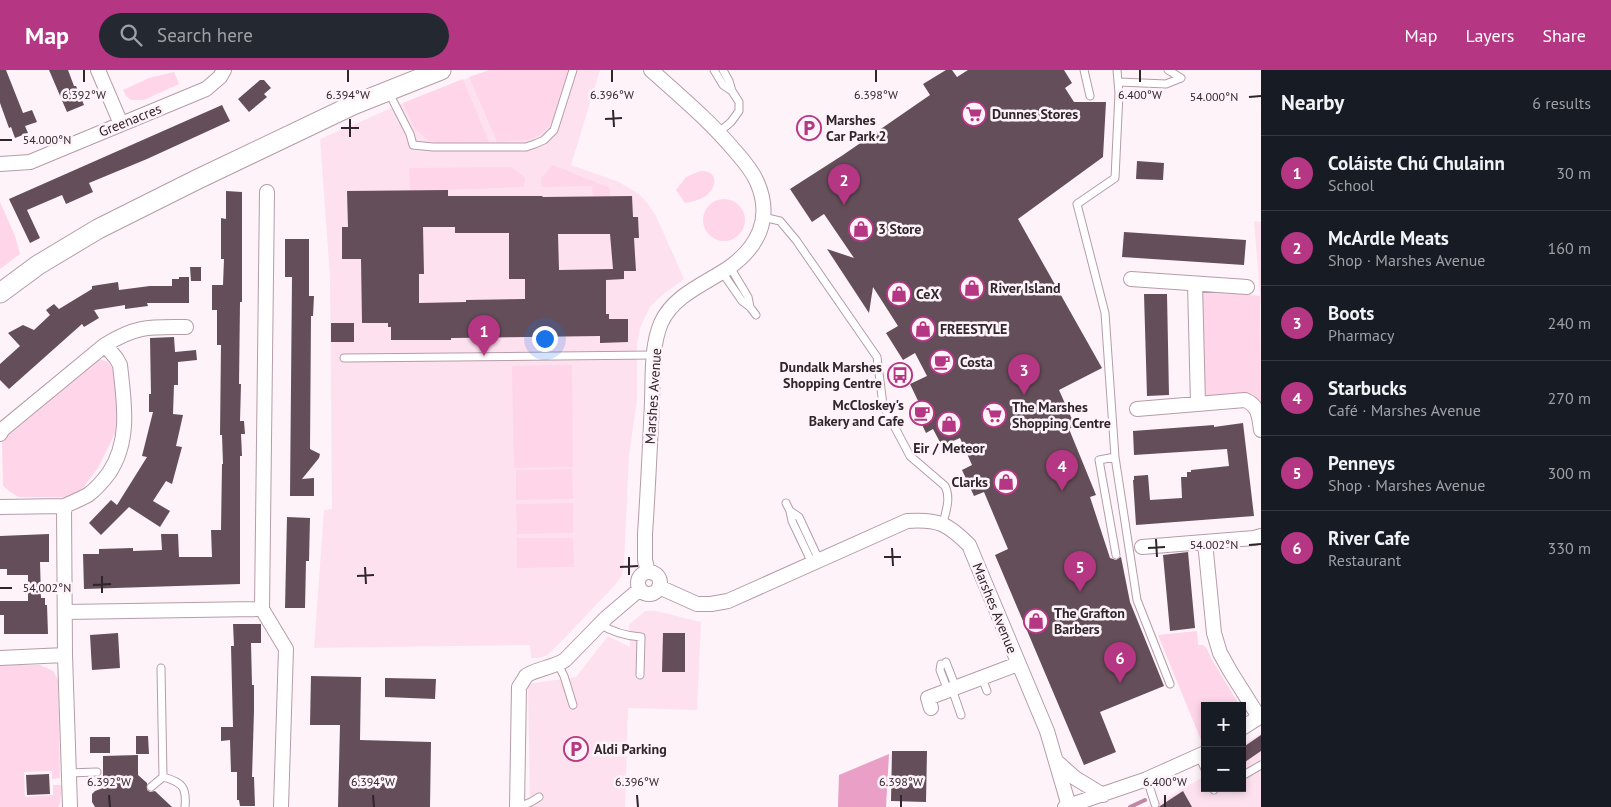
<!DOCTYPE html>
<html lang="en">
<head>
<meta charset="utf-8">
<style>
  body { margin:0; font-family:"PT Sans",sans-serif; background:#242831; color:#f1f3f6 }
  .controls { position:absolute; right:15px; bottom:15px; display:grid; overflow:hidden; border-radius:0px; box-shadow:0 2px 8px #0003 }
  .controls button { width:45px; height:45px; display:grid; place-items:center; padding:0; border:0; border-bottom:1px solid #363941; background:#171b24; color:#f1f3f6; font:25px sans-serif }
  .you { position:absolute; left:544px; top:268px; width:18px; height:18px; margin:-12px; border:4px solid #fff; border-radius:50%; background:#1a73e8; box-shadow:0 0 0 8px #1a73e833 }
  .badge { display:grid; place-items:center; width:32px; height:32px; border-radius:50%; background:#b53683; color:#fff; font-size:16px; font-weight:700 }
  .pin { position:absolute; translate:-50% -41px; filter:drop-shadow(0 1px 2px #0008) }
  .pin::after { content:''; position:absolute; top:26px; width:18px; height:15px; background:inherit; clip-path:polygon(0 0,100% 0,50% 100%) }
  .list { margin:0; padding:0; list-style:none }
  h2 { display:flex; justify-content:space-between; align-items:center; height:65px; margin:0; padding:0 20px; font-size:21px }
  h2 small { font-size:16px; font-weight:400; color:#9ea1a6 }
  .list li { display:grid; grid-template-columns:32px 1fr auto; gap:15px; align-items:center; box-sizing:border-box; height:75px; padding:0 20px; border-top:1px solid #363941 }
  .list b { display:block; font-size:19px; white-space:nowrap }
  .list p { margin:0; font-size:16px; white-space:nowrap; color:#9ea1a6 }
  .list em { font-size:16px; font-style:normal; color:#9ea1a6 }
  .icon { flex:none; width:28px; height:28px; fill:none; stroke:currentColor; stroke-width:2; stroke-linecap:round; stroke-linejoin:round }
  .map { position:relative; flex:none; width:1261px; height:737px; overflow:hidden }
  header { display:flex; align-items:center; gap:30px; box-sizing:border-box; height:70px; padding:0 25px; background:#b53683; color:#fff }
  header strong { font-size:24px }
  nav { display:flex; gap:28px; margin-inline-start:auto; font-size:18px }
  .search { width:350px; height:45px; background:#242831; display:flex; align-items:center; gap:12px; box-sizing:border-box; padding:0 18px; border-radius:28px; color:#9ea1a6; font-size:19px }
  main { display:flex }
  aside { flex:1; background:#171b24 }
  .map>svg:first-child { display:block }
  .built { fill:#fee1ef }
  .green { fill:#fed5e9 }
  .forest { fill:#eaa0c6 }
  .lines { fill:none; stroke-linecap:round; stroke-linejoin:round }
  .stream { stroke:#be87a3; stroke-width:4 }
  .building { fill:#644e59; fill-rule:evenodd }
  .lane-casing { stroke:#b59ca8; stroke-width:9 }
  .street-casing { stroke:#b59ca8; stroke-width:16 }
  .secondary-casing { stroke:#b59ca8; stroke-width:21 }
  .lane { stroke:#fff; stroke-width:7 }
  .street { stroke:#fff; stroke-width:14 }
  .secondary { stroke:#fff; stroke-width:19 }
  .ticks { fill:none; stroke:#2f252a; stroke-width:2 }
  .labels { text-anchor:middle; stroke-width:5; stroke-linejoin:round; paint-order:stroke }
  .poi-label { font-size:14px; font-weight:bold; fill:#2f252a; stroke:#fef3f8; text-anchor:start }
  .street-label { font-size:14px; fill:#2f252a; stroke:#fef3f8 }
  .ticks-label { font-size:12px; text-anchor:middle; fill:#2f252a; stroke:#fef3f8; stroke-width:5; stroke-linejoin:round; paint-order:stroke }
</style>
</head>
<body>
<header>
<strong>Map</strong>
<div class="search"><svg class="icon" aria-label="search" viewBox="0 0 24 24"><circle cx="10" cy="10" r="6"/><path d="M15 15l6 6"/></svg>Search here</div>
<nav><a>Map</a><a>Layers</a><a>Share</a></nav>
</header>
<main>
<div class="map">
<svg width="1261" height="737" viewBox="0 0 1261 737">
  <rect width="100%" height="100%" fill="#fef3f8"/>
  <path class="built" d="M 489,0 L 600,0 L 571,95 L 619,112 L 639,124 L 648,134 L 656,146 L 684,209 L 662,225 L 650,237 L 640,258 L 637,274 L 637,329 L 629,386 L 624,493 L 622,505 L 615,515 L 556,577 L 547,585 L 540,588 L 531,588 L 530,575 L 314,578 L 324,440 L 332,439 L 330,208 L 320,69 L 403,33 Z
    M 1254,151 L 1261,152 L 1261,243 L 1260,226 Z
    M 645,541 L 656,541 L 701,552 L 697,640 L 628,638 L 625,737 L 530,737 L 528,614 L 576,607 L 608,566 L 630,577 L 629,555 Z
    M 1261,663 L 1261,737 L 1147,737 L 1163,730 L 1205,706 L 1205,718 L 1242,718 L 1242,676 Z"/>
  <path class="green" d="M 490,0 L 568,0 L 551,54 L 538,66 L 528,70 L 496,72 L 496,69 L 469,7 Z
    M 174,2 L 179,14 L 144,30 L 131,30 L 126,26 L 123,20 L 149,8 Z
    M 463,9 L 489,72 L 439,73 L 429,71 L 415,59 L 403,33 Z
    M 553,95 L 610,118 L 610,126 L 593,126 L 592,116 L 541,117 L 541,108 Z
    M 512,97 L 525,108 L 524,117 L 410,121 L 409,98 Z
    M 700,101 C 720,100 717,119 704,127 C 699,130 692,132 685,133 L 676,120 L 686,107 Z
    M703 150a21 21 0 1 1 42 0a21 21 0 1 1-42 0Z
    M 0,132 L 15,166 L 20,184 L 0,199 Z
    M 1210,220 L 1260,226 L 1261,333 C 1244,318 1226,330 1206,325 L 1202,318 L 1200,233 L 1203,224 Z
    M 98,289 L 108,292 L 115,303 L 118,340 L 115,363 L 98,398 L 82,419 L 68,427 L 19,427 L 10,422 L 3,416 L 2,372 L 6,363 Z
    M 572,295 L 573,397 L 514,398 L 512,296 Z
    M 572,399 L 573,429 L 516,430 L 516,400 Z
    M 573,433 L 573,463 L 517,464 L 516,434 Z
    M 517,468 L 573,468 L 574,497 L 517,498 Z
    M 1197,561 L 1198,575 L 1203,575 L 1207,579 L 1212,590 L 1240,636 L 1205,636 L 1205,668 L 1201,670 L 1158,565 Z
    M 0,595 L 40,595 L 53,601 L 58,610 L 60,708 L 52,709 L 52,701 L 24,702 L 25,727 L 53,725 L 53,715 L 62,715 L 60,733 L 58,737 L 0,737 Z"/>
  <path class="forest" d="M 889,684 L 886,737 L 838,737 L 839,705 Z"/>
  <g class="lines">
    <path class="stream" d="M 1130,737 L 1145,730"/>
  </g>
  <path class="building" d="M 0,0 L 6,0 L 23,43 L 32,40 L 37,52 L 25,56 L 28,63 L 15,68 L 11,57 L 9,58 L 0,33 Z
    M 49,0 L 68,0 L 74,16 L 76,16 L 84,35 L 67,42 Z
    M 946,0 L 952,0 L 957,7 L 968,0 L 1064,0 L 1072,13 L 1065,18 L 1074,32 L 1106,32 L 1103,87 L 1018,149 L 1102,298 L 1059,320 L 1075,356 L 1069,359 L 1096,425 L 1090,427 L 1110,488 L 1116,490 L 1121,487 L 1130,532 L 1164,616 L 1100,642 L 1116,682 L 1084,695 L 995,485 L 1008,479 L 984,422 L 974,426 L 962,400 L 972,395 L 960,368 L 942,376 L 933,359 L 926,363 L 914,338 L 920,335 L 910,314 L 927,306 L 915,283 L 903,290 L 886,263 L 898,256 L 873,217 L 869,243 L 827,179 L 854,188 L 824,144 L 812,152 L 790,119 L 843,85 L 930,25 L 923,14 Z
    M 260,10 L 264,10 L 271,18 L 264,24 L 267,27 L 249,42 L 238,29 Z
    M 222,35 L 230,51 L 147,89 L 89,113 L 93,122 L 66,134 L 62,125 L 27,140 L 40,168 L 30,173 L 9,129 Z
    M 1137,91 L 1164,93 L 1163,110 L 1136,109 Z
    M 448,120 L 448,126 L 542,126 L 543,127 L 632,126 L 633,147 L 638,147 L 639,168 L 634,168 L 636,201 L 624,201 L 624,209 L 606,210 L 606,244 L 609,244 L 609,249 L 628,249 L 628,272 L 600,273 L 600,266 L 451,268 L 451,270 L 391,270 L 391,257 L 388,257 L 388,253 L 362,253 L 361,189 L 342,189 L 342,157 L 348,157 L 347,121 ZM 423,157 L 455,157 L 455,163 L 509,163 L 509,209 L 525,209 L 525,229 L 466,230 L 466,232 L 419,233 L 419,204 L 424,204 ZM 558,164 L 610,164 L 613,199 L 559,200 Z
    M 226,121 L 242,122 L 242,232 L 240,232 L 239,314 L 241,314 L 240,351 L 244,351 L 245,364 L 241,364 L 242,386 L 240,386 L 240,514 L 84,519 L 83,484 L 99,484 L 99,479 L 133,478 L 133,481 L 162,480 L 161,464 L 178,464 L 179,487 L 212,487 L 211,460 L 221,460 L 222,394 L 223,394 L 222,365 L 220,365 L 221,275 L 217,275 L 217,240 L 212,240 L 212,215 L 223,215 L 224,189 L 221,189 L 221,148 L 226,149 Z
    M 1124,162 L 1246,170 L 1244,195 L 1122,187 Z
    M 285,169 L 309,169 L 309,226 L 314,226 L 313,246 L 311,246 L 310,379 L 320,384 L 319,388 L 302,409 L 314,408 L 314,426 L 290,426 L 292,207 L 285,207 Z
    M 190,197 L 201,197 L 201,211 L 191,211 Z
    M 179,207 L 189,207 L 189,233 L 147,233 L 148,236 L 125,239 L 125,235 L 94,240 L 99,248 L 84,257 L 82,254 L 9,319 L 0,310 L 0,294 L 20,276 L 8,263 L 23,255 L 34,260 L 50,245 L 46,240 L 54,234 L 59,239 L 92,219 L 92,216 L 118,212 L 119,220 L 150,216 L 172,216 L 172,209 L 179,209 Z
    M 1144,224 L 1167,224 L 1169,325 L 1147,326 Z
    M 331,253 L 354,253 L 354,272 L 331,272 Z
    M 174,267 L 175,282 L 196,280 L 197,290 L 178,292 L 178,315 L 174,315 L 173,344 L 183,345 L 176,376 L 182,377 L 172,414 L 166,411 L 153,431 L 170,441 L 160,457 L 129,437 L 101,465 L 89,453 L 111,430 L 117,435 L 147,387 L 142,386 L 153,342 L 149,342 L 149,324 L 151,324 L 150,268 Z
    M 1243,353 L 1254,446 L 1136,455 L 1133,410 L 1134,410 L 1134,406 L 1148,405 L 1150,430 L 1182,428 L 1181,407 L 1187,407 L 1187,402 L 1191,402 L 1191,400 L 1229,396 L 1227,379 L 1134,385 L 1133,361 L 1214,355 L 1214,357 Z
    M 287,447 L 310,448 L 309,491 L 306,491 L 305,538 L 285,538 Z
    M 49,464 L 49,492 L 40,492 L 41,528 L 45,528 L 45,535 L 47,535 L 48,564 L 4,564 L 4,545 L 0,545 L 0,531 L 28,531 L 28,505 L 7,505 L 7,499 L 0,499 L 0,466 Z
    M 1188,482 L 1195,558 L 1170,561 L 1163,485 Z
    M 233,554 L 261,554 L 261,573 L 251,573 L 252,615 L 254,615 L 254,641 L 252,707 L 254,707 L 255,736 L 240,736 L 239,730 L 237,730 L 237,702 L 231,702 L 230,670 L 221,671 L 221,657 L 233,657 L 231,576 L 234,576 Z
    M 118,563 L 120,598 L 92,600 L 90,565 Z
    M 663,563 L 685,563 L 685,602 L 662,602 Z
    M 311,606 L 361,607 L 360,670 L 431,672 L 430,737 L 338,737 L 340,655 L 310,655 Z
    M 385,608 L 436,609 L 435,629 L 385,627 Z
    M 1261,665 L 1261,681 L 1242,694 L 1242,678 Z
    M 136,666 L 148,666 L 149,684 L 136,684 Z
    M 90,667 L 110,667 L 110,683 L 90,683 Z
    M 892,681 L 927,681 L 926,732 L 891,731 Z
    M 138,685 L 138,705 L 147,713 L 147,720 L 150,722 L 155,721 L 172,737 L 95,737 L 92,732 L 92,724 L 95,721 L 103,718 L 103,686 Z
    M 49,704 L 50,724 L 27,725 L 26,705 Z
    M 1183,721 L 1192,737 L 1159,737 L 1160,736 Z"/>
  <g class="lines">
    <defs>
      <path id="lane" d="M 714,0 L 723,15 L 732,21
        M 1084,0 L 1090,26
        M 1168,0 L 1181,8
        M 1119,12 L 1166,14 L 1181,8
        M 389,23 L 410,64 L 413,75 L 433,77 L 526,77 L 535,74 L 544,70 L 554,60 L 573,0
        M 719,62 L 731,52 L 739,41 L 739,32 L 732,21 L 729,11 L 723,0
        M 763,147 L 780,151 L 796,170 L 877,287 L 883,335 L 910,386 L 945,416 C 951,428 946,441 943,453
        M 730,197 L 748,227 L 750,237
        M 722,202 L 742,231 L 750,237 L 756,245
        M 344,288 L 654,285
        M 1115,387 L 1105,243 L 1077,134 L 1115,108 L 1119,23 L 1117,0
        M 786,433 L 790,441 L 792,451 L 812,493
        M 790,441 L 799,447 L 819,490
        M 1116,485 L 1099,390 L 1115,387 L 1137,530 L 1170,614
        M 600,554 C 612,562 627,566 641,567 L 640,605
        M 946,592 L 956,618
        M 558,594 L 564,606 L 573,635
        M 941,594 L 940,600 L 948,621
        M 161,598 L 163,707
        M 982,608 L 987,621
        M 952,619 L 961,645
        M 1199,686 L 1205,699
        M 68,703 L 97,702
        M 1242,706 L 1261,695
        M 1147,709 L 1155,734
        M 151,717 L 163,707 C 182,712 187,717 185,737
        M 1213,718 L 1214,720
        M 519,737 L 531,732 L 539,727"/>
      <path id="street" d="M 98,0 L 121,54
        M 0,94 L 30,92 L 206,19 L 220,7 L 224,0
        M 267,122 L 262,539 L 286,579 L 281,737
        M 1131,209 L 1247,217
        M 1195,214 L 1198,334
        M 105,275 C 137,255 151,257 186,257
        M 1137,339 L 1245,330 C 1259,336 1259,346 1261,360
        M 0,364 L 3,359 L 105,275 L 116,288 L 120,295 C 124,332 131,370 109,403 C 103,411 96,419 88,425 C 80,429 72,433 64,436
        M 0,437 L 64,436 L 65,585 L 70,737
        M 1205,472 L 1214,563 L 1220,583 L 1230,601 L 1259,647
        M 1142,477 L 1254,468 L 1261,466
        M638 513a11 11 0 1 1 22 0a11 11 0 1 1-22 0Z
        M 648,502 L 645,490 L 645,464 C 648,420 650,376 652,332 C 653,306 651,277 661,253 C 673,226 704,214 727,199 C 758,178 773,148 757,112 C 752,100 743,90 735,81 C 710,51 680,26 651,0
        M 659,517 L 697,534 L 711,534 L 728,531 L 907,451 C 938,449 947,453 969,475 L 1047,661 L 1069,736
        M 65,542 L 262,539
        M 0,588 L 65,585
        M 931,638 L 928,628 L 1018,594
        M 1242,658 L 1261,646
        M 1057,692 L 1075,708 L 1103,725
        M 517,737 L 519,617 C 522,613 524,609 526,606 C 532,600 555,597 565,590 L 606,548 L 640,519
        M 1065,737 L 1147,709 L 1205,683"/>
      <path id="secondary" d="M 0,223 L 38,195 L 98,159 L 198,109 L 353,35 L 441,0"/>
    </defs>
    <use href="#lane" class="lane-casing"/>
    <use href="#street" class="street-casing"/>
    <use href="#secondary" class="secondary-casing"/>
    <use href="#lane" class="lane"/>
    <use href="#street" class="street"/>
    <use href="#secondary" class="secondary"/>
  </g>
  <path class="ticks" d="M 84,0 L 84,12M 348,0 L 348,12M 612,0 L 612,12M 876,0 L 876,12M 1140,0 L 1140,12M 1249,27 L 1261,26M 613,40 L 614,57M 350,49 L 350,67M 605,49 L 622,48M 341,58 L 359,58M 0,70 L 12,70M 1156,469 L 1157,487M 1249,475 L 1261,474M 892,478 L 893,496M 1148,478 L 1165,477M 629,487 L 629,505M 884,487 L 901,487M 365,497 L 366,514M 620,497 L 638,496M 102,506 L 102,523M 357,506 L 374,505M 93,515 L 111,514M 0,518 L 12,518M 109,725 L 110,737M 373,725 L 374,737M 637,725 L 638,737M 901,725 L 901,737M 1165,725 L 1165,737"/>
  <defs>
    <symbol id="supermarket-ring" viewBox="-11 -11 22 22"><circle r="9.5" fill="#fef3f8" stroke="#b53683" stroke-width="1.5"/><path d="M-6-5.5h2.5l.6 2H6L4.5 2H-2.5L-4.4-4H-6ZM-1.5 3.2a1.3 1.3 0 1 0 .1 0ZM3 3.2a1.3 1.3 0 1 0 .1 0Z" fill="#b53683"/></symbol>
    <symbol id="parking-ring" viewBox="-11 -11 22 22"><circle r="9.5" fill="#fef3f8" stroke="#b53683" stroke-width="1.5"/><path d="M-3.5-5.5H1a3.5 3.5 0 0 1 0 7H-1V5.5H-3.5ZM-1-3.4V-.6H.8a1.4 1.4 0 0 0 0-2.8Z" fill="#b53683"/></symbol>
    <symbol id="shop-ring" viewBox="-11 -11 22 22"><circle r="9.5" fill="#fef3f8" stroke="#b53683" stroke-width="1.5"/><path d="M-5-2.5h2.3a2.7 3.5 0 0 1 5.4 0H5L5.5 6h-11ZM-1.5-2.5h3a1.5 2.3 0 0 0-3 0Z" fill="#b53683"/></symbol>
    <symbol id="cafe-ring" viewBox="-11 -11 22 22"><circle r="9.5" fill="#fef3f8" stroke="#b53683" stroke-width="1.5"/><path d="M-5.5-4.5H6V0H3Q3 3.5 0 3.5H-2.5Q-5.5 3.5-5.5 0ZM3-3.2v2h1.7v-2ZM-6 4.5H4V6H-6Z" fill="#b53683"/></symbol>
    <symbol id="bus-ring" viewBox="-11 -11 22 22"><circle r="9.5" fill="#fef3f8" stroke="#b53683" stroke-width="1.5"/><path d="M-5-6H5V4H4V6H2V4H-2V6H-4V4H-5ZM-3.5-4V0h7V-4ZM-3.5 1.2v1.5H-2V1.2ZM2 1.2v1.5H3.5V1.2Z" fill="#b53683"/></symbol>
  </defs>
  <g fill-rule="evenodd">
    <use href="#supermarket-ring" x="960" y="30" width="28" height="28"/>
    <use href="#parking-ring" x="795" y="44" width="28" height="28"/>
    <use href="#shop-ring" x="847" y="145" width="28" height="28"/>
    <use href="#shop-ring" x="958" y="204" width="28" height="28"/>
    <use href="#shop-ring" x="885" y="210" width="28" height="28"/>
    <use href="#shop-ring" x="909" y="245" width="28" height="28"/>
    <use href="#cafe-ring" x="928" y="278" width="28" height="28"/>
    <use href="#bus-ring" x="886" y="291" width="28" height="28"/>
    <use href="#cafe-ring" x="908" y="329" width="28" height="28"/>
    <use href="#supermarket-ring" x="980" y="331" width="28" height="28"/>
    <use href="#shop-ring" x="935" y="340" width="28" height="28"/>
    <use href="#shop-ring" x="992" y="398" width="28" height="28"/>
    <use href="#shop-ring" x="1022" y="537" width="28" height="28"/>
    <use href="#parking-ring" x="562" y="665" width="28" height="28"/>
  </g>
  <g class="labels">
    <g class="poi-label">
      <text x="992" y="49">Dunnes Stores</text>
      <text x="826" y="55">Marshes<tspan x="826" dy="16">Car Park 2</tspan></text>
      <text x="878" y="164">3 Store</text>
      <text x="990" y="223">River Island</text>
      <text x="916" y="229">CeX</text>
      <text x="940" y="264">FREESTYLE</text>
      <text x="960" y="297">Costa</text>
      <text x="882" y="302" text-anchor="end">Dundalk Marshes<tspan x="882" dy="16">Shopping Centre</tspan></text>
      <text x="904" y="340" text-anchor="end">McCloskey's<tspan x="904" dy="16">Bakery and Cafe</tspan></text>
      <text x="1012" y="342">The Marshes<tspan x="1012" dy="16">Shopping Centre</tspan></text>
      <text x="949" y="383" text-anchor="middle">Eir / Meteor</text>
      <text x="988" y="417" text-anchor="end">Clarks</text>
      <text x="1054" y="548">The Grafton<tspan x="1054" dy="16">Barbers</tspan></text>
      <text x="594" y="684">Aldi Parking</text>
    </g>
    <g class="street-label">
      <text transform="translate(130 50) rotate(-22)" y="5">Greenacres</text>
      <text transform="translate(653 326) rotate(-86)" y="5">Marshes Avenue</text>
      <text transform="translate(995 538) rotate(68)" y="5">Marshes Avenue</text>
    </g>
  </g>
  <g class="ticks-label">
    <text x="84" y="29">6.392°W</text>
    <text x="348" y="29">6.394°W</text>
    <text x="612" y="29">6.396°W</text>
    <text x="876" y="29">6.398°W</text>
    <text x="1140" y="29">6.400°W</text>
    <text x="1214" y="31">54.000°N</text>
    <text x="47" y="74">54.000°N</text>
    <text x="1214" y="479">54.002°N</text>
    <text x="47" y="522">54.002°N</text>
    <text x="109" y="716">6.392°W</text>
    <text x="373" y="716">6.394°W</text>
    <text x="637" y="716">6.396°W</text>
    <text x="901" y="716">6.398°W</text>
    <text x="1165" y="716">6.400°W</text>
  </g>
</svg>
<div class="controls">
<button>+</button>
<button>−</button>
</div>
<div class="you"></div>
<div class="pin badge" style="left:484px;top:286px">1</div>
<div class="pin badge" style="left:844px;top:135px">2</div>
<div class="pin badge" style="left:1024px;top:325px">3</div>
<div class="pin badge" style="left:1062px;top:421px">4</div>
<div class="pin badge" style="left:1080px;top:522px">5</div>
<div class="pin badge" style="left:1120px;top:613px">6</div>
</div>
<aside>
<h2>Nearby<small>6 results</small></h2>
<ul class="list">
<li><span class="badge">1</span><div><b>Coláiste Chú Chulainn</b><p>School</p></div><em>30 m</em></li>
<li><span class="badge">2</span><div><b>McArdle Meats</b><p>Shop · Marshes Avenue</p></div><em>160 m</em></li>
<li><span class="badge">3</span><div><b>Boots</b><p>Pharmacy</p></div><em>240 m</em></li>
<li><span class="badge">4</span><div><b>Starbucks</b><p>Café · Marshes Avenue</p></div><em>270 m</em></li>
<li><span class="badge">5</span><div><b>Penneys</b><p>Shop · Marshes Avenue</p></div><em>300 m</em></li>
<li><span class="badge">6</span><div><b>River Cafe</b><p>Restaurant</p></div><em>330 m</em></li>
</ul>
</aside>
</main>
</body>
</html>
